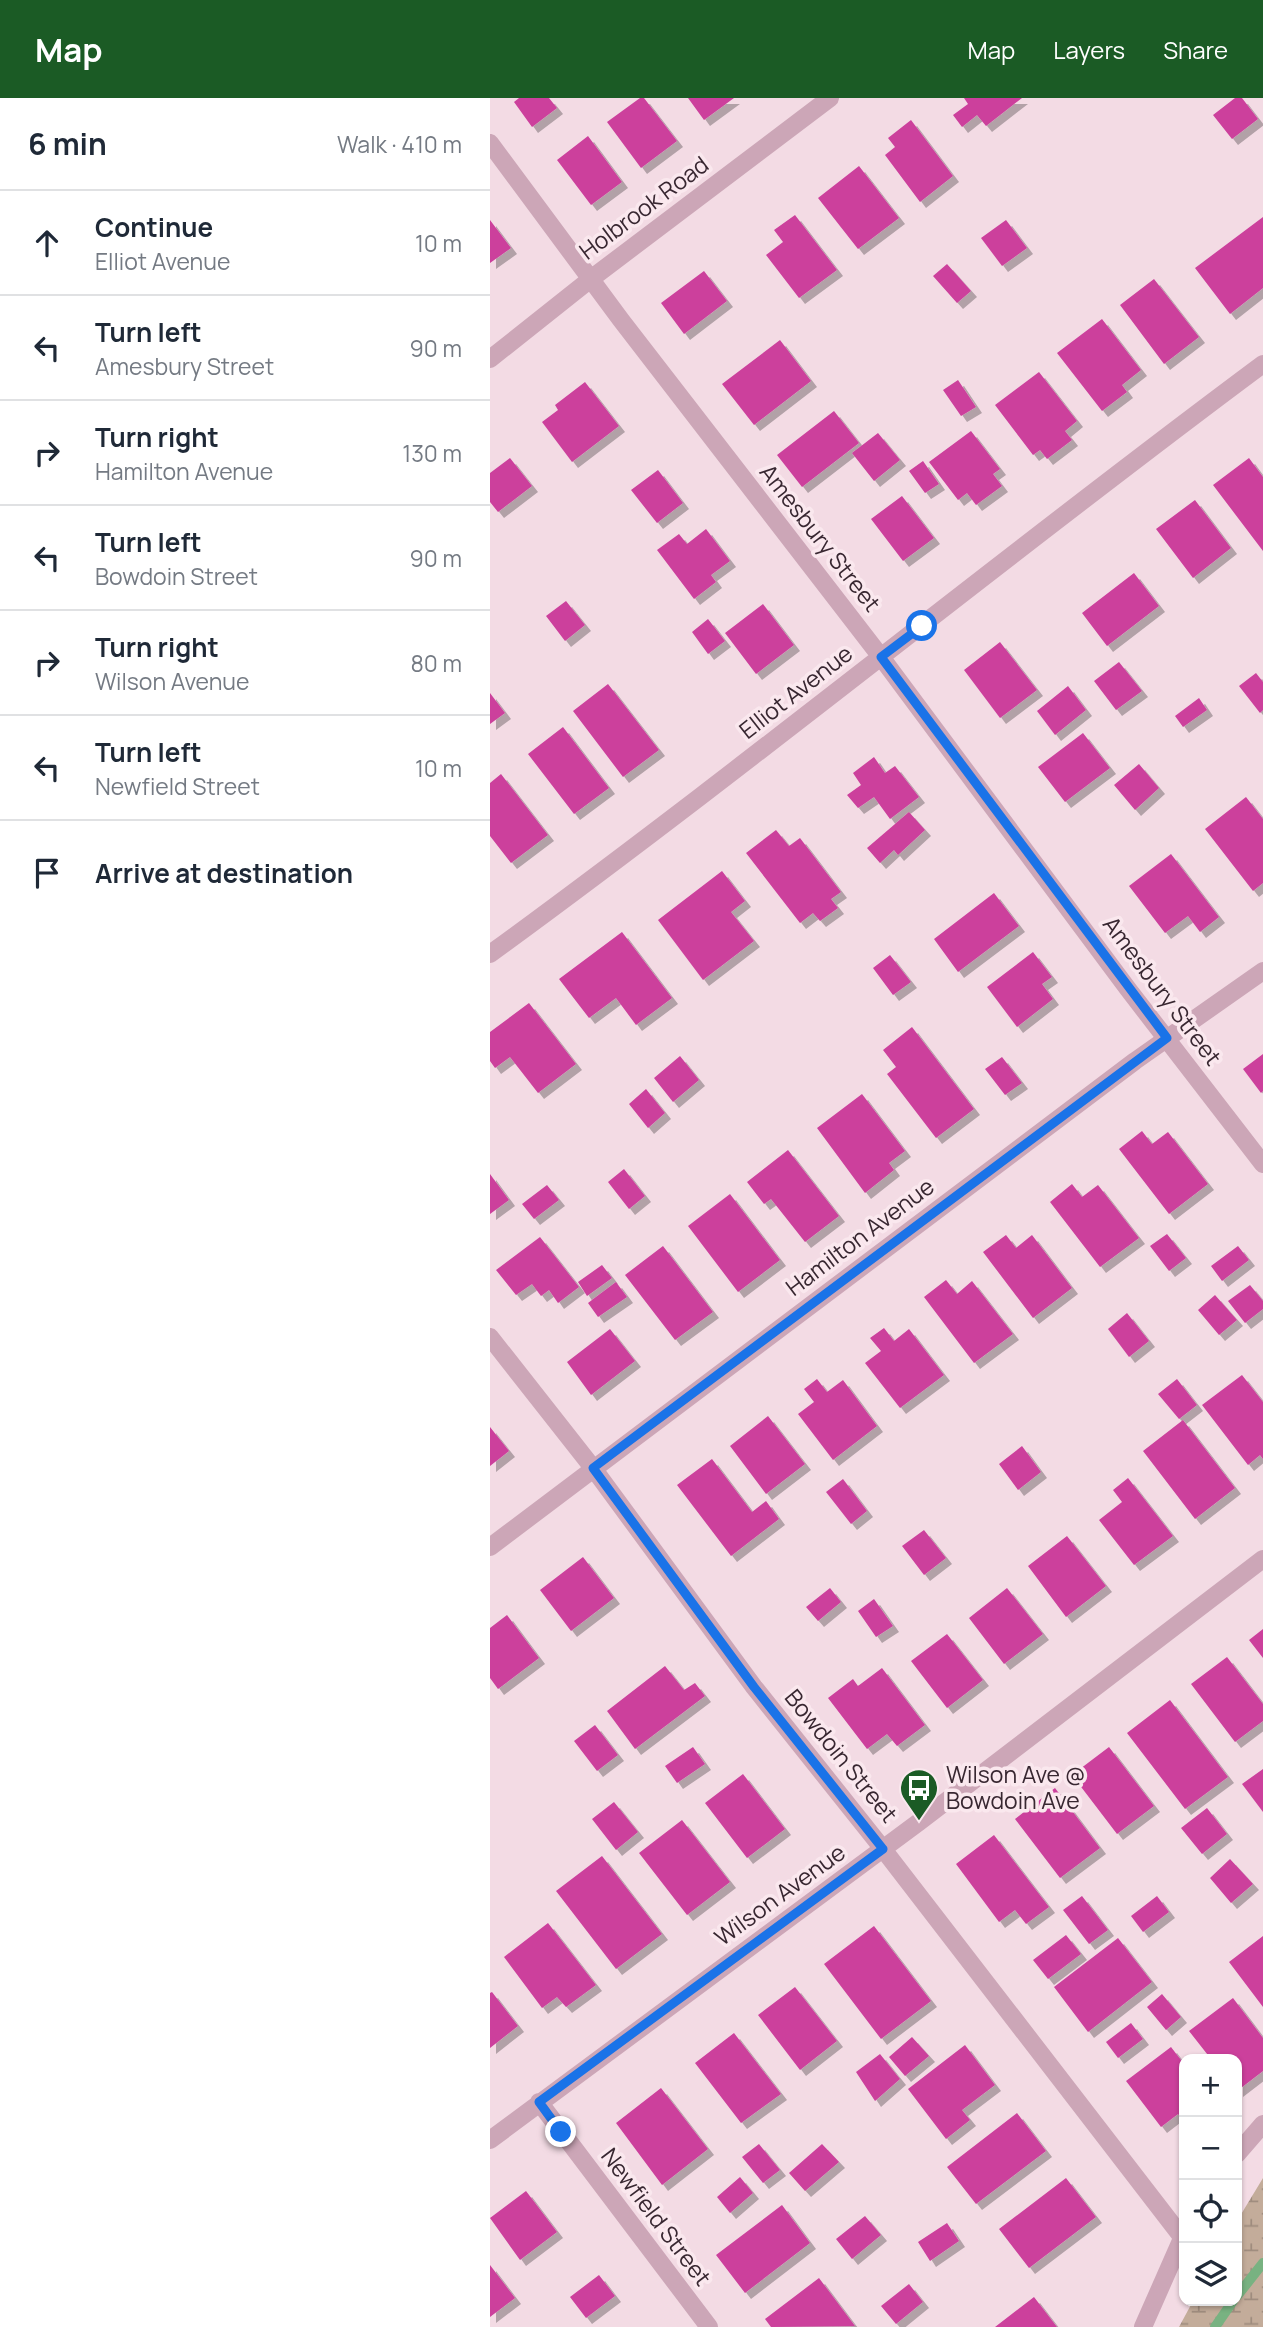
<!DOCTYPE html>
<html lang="en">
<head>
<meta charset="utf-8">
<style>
  body { margin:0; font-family:Manrope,sans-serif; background:#f6f6f7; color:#1f2937 }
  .controls { position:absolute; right:21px; bottom:21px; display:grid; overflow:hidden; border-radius:14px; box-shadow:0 2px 5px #0004 }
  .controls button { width:63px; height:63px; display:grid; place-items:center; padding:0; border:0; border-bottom:2px solid #e0e1e3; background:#fff; color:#1f2937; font:35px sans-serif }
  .stop { position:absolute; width:21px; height:21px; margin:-16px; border:5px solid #1a73e8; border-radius:50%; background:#fff }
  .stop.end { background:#1a73e8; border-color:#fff; box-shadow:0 2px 7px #0008 }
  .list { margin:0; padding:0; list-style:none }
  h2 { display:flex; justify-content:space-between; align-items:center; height:91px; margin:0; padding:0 28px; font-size:30px }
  h2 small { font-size:23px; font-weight:400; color:#747a83 }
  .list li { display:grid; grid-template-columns:46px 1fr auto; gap:21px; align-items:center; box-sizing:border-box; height:105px; padding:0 28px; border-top:2px solid #e0e1e3 }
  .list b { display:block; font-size:26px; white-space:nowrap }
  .list p { margin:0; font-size:23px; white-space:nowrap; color:#747a83 }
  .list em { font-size:23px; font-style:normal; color:#747a83 }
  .icon { flex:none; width:38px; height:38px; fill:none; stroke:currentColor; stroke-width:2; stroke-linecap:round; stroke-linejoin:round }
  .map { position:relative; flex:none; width:773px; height:2229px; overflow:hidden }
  header { display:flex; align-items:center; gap:42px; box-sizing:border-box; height:98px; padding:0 35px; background:#1b5b25; color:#fff }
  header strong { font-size:33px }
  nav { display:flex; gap:38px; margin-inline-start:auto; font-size:24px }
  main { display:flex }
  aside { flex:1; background:#fff }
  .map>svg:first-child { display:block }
  .wetland { fill:url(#wetland-marsh) }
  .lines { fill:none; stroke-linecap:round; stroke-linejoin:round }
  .stream { stroke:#78b281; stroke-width:10 }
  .building { fill:#cc409c; filter:url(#shadow) }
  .minor { stroke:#cca6b7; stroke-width:18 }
  .route { stroke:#1a73e8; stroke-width:9 }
  .labels { text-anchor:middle; stroke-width:7; stroke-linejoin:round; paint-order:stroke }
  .street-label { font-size:23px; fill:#382731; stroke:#fae8ee }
  .poi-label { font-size:23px; fill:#382731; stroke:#fae8ee; text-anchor:start }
</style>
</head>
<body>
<header>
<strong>Map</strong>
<nav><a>Map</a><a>Layers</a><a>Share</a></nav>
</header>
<main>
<aside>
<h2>6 min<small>Walk · 410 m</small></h2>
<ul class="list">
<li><svg class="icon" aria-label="ahead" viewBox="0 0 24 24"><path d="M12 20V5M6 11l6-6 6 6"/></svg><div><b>Continue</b><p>Elliot Avenue</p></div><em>10 m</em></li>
<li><svg class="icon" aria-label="left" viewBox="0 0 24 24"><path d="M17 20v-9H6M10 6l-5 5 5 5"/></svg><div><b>Turn left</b><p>Amesbury Street</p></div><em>90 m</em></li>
<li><svg class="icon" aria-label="right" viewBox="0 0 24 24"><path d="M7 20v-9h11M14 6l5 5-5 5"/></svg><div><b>Turn right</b><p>Hamilton Avenue</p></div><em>130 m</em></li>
<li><svg class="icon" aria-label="left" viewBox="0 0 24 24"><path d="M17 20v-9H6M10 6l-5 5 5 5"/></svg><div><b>Turn left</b><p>Bowdoin Street</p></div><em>90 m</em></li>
<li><svg class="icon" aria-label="right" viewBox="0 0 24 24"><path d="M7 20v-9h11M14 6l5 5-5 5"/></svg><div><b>Turn right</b><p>Wilson Avenue</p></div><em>80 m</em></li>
<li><svg class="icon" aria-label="left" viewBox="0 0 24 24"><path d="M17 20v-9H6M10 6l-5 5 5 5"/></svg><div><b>Turn left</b><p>Newfield Street</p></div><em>10 m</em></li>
<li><svg class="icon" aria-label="arrive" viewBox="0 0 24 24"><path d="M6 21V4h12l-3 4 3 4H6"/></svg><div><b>Arrive at destination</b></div></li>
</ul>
</aside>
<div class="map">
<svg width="773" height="2229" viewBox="0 0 773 2229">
  <defs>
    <pattern id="wetland-marsh" width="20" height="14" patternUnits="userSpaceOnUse" patternTransform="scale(1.75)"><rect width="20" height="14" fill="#c3ac9a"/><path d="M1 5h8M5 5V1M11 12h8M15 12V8" fill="none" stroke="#9f8c7e"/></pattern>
    <filter id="shadow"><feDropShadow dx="6" dy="6" stdDeviation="0" flood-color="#0004"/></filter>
  </defs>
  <rect width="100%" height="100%" fill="#f3dbe4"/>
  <path class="wetland" d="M 773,2080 L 773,2229 L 689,2229 L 703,2203 L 747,2203 L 747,2123 Z"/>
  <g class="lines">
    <path class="stream" d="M 747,2198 L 773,2165
      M 725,2229 L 743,2203"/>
  </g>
  <path class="building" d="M 29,0 L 59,0 L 67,10 L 42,29 L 24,4 Z
    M 150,0 L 154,0 L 187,43 L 151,70 L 117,24 Z
    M 198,0 L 244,0 L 214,22 Z
    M 474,0 L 532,0 L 496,28 L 487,17 L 472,29 L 463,17 L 478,6 Z
    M 745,0 L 752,0 L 768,21 L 742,41 L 723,17 Z
    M 421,22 L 463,78 L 430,104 L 395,57 L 405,49 L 398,40 Z
    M 98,38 L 132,84 L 101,107 L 67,62 Z
    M 369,68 L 409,120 L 368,151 L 328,100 Z
    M 305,117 L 347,172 L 309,200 L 276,157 L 293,144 L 284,132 Z
    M 773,119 L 773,190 L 740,216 L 705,170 Z
    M 0,122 L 21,150 L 0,165 Z
    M 516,122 L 537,150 L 512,168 L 491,140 Z
    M 457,166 L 481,193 L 467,205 L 443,178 Z
    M 214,173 L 237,203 L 194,236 L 171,205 Z
    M 664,181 L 709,239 L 674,266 L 630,207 Z
    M 612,221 L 651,272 L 632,287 L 637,294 L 612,313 L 567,255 Z
    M 290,242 L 321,283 L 264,327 L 232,286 Z
    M 549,274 L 587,323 L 575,333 L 582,342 L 557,361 L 550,352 L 543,357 L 505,307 Z
    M 468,282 L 486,309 L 471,318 L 453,292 Z
    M 95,284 L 129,328 L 82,364 L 52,324 L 68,312 L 65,307 Z
    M 344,313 L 369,345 L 312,389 L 287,357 Z
    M 481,333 L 510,371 L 503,376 L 512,388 L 486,407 L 477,395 L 468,402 L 439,364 Z
    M 388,335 L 410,362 L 384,383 L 362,355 Z
    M 20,360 L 42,388 L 8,414 L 0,404 L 0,375 Z
    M 759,360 L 773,379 L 773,453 L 723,387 Z
    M 433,363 L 449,386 L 435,395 L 419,373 Z
    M 168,372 L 193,405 L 167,425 L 141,392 Z
    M 412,398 L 444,440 L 413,463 L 381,421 Z
    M 705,402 L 741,450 L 703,480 L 666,431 Z
    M 216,431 L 240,463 L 221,477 L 226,484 L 204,501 L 167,452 L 189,436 L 197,446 Z
    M 644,475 L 669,508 L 617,548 L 592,515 Z
    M 76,503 L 95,527 L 75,543 L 56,518 Z
    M 273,506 L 304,547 L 266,576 L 235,535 Z
    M 218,521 L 235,543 L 218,556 L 202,534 Z
    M 510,544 L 547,592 L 510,620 L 474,572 Z
    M 629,564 L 652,593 L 626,612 L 604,583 Z
    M 766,575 L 773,584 L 773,612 L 770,615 L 749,588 Z
    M 118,586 L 169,652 L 133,679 L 83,613 Z
    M 578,588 L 596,612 L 565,637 L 547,613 Z
    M 0,595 L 15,615 L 0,626 Z
    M 709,600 L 717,612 L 693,629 L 685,618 Z
    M 73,629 L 119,690 L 84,716 L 38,656 Z
    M 593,635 L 620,670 L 575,704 L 548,669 Z
    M 384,659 L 395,675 L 405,668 L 429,699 L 400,721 L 384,699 L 368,710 L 357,697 L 371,687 L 363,675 Z
    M 649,666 L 669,690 L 645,712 L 624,687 Z
    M 11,676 L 58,737 L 21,765 L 0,738 L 0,685 Z
    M 756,699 L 773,721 L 773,785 L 763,793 L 715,731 Z
    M 419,714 L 435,732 L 408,757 L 404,752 L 390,765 L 377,750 Z
    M 286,732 L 299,748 L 310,740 L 351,794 L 341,801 L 348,810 L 330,823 L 323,815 L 310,825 L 256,755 Z
    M 681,756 L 729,819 L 710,834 L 698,818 L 675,835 L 639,788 Z
    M 232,773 L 255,803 L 241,814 L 264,843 L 213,882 L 168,822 Z
    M 504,795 L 529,828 L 468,874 L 444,841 Z
    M 132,834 L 182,900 L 146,927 L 126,900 L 99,920 L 69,881 Z
    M 543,854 L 562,879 L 552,886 L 563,901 L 527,929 L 497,889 Z
    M 400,857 L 421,884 L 403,897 L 383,870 Z
    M 39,905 L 86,966 L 48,995 L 20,959 L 5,970 L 0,963 L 0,934 Z
    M 422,929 L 484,1011 L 446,1040 L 397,976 L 406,969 L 393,952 Z
    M 773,956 L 773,993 L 771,995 L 753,971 Z
    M 190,958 L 209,982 L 183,1004 L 164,980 Z
    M 512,959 L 532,985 L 515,997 L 495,971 Z
    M 156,991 L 175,1015 L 158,1030 L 139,1006 Z
    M 372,996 L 415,1053 L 399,1065 L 404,1072 L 375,1095 L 327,1030 Z
    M 652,1033 L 662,1046 L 678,1034 L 718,1086 L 679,1116 L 629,1051 Z
    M 298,1052 L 349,1118 L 315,1144 L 281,1101 L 274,1106 L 257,1084 Z
    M 134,1071 L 155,1098 L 139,1111 L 118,1084 Z
    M 0,1076 L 19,1102 L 0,1116 Z
    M 582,1086 L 592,1099 L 608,1087 L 649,1140 L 610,1169 L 560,1104 Z
    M 57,1087 L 69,1102 L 44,1121 L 32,1106 Z
    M 240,1096 L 290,1162 L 248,1194 L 198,1128 Z
    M 677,1136 L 696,1160 L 679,1173 L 660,1148 Z
    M 516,1137 L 526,1150 L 542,1137 L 582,1190 L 543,1220 L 493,1154 Z
    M 50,1139 L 89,1189 L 68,1205 L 59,1192 L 51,1198 L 42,1186 L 26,1197 L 6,1172 Z
    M 173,1148 L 223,1214 L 185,1242 L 135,1177 Z
    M 748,1148 L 759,1162 L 732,1183 L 721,1168 Z
    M 112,1167 L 122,1180 L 97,1198 L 88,1184 Z
    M 456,1182 L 467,1196 L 482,1183 L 523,1236 L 484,1265 L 434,1199 Z
    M 126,1184 L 137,1199 L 108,1219 L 98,1205 Z
    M 760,1187 L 773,1203 L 773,1211 L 755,1225 L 738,1203 Z
    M 725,1197 L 747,1222 L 729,1237 L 708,1212 Z
    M 637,1215 L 659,1243 L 639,1259 L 618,1231 Z
    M 394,1230 L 404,1243 L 419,1231 L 454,1277 L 410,1310 L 375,1265 L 391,1253 L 380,1240 Z
    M 120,1231 L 145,1263 L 101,1297 L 77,1264 Z
    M 752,1277 L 773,1304 L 773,1361 L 770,1357 L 758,1367 L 712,1307 Z
    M 327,1281 L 337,1294 L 353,1282 L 387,1328 L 343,1362 L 308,1316 L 324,1304 L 314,1291 Z
    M 687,1281 L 707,1307 L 689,1321 L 668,1296 Z
    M 278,1318 L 315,1366 L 276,1396 L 240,1348 Z
    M 693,1322 L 745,1390 L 705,1421 L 653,1353 Z
    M 0,1329 L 19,1353 L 0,1368 Z
    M 532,1348 L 551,1374 L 528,1392 L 509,1366 Z
    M 222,1361 L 262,1414 L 276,1403 L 289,1421 L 241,1458 L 187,1387 Z
    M 638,1380 L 683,1438 L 644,1467 L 609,1422 L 632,1404 L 623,1392 Z
    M 353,1381 L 377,1413 L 361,1426 L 336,1394 Z
    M 434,1432 L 456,1460 L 434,1477 L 412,1448 Z
    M 577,1438 L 616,1488 L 576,1519 L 538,1468 Z
    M 93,1459 L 124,1500 L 81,1533 L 50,1492 Z
    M 340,1490 L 351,1504 L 328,1523 L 316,1509 Z
    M 517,1490 L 553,1536 L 514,1566 L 479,1520 Z
    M 384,1501 L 403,1528 L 386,1539 L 368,1513 Z
    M 17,1517 L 49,1560 L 8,1591 L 0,1580 L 0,1530 Z
    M 773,1531 L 773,1560 L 759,1542 Z
    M 457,1536 L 493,1582 L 457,1610 L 421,1563 Z
    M 737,1559 L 773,1606 L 773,1623 L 745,1644 L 701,1586 Z
    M 175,1568 L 194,1592 L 205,1585 L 215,1598 L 145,1651 L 117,1613 Z
    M 392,1570 L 435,1627 L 407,1648 L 397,1636 L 377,1651 L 338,1600 L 363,1581 L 368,1588 Z
    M 680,1602 L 738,1679 L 695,1711 L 637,1635 Z
    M 105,1627 L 128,1657 L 107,1673 L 84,1643 Z
    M 203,1649 L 215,1666 L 187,1685 L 175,1668 Z
    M 619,1649 L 664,1708 L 627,1736 L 582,1677 Z
    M 773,1671 L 773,1714 L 752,1686 Z
    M 253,1676 L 295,1731 L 257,1760 L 215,1705 Z
    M 565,1690 L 610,1750 L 570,1780 L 525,1721 Z
    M 124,1704 L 148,1734 L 126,1752 L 102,1721 Z
    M 717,1710 L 737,1736 L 712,1756 L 691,1730 Z
    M 192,1722 L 240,1784 L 197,1817 L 149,1755 Z
    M 504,1737 L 559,1809 L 536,1826 L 525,1812 L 509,1824 L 466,1766 Z
    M 112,1758 L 172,1836 L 126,1871 L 66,1793 Z
    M 740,1761 L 763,1786 L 741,1805 L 720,1780 Z
    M 592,1798 L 618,1832 L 599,1846 L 573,1812 Z
    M 667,1798 L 679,1814 L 653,1834 L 641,1818 Z
    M 58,1825 L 106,1887 L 76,1909 L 67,1899 L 52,1910 L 14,1859 Z
    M 384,1828 L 441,1903 L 391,1941 L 334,1866 Z
    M 576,1837 L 591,1856 L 558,1881 L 543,1862 Z
    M 773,1838 L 773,1909 L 739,1864 Z
    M 628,1840 L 662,1884 L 598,1934 L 564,1889 Z
    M 305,1889 L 347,1943 L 310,1972 L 268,1917 Z
    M 2,1894 L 28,1928 L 0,1950 L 0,1895 Z
    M 672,1896 L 691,1919 L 676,1932 L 657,1909 Z
    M 743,1900 L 773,1940 L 773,1973 L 747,1993 L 747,1961 L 721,1961 L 699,1933 Z
    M 641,1925 L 653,1941 L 628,1960 L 616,1944 Z
    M 244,1935 L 291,1996 L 251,2025 L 205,1965 Z
    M 422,1939 L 439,1958 L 415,1978 L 399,1959 Z
    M 475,1947 L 505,1987 L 472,2012 L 480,2022 L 456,2041 L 418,1991 Z
    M 681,1949 L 694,1966 L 694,2023 L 688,2016 L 671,2029 L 636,1983 Z
    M 390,1956 L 410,1981 L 385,2003 L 366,1974 Z
    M 171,1990 L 218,2051 L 172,2087 L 126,2025 Z
    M 527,2015 L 556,2053 L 486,2106 L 457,2069 Z
    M 269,2046 L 290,2072 L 273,2085 L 252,2059 Z
    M 332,2046 L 349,2064 L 315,2093 L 299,2075 Z
    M 250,2079 L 263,2095 L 240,2115 L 227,2099 Z
    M 576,2080 L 606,2119 L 539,2170 L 509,2131 Z
    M 36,2093 L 67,2134 L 30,2162 L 0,2120 Z
    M 292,2107 L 320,2145 L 255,2195 L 226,2157 Z
    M 375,2118 L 391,2137 L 362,2161 L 346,2141 Z
    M 457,2125 L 469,2143 L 440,2163 L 428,2144 Z
    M 0,2167 L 25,2200 L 0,2219 Z
    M 109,2177 L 125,2198 L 96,2220 L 80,2199 Z
    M 329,2180 L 365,2228 L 281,2229 L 275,2221 Z
    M 419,2186 L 433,2204 L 406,2226 L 391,2208 Z
    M 544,2199 L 567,2229 L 505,2229 Z"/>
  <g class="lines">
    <path class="minor" d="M 0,45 L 131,222 L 391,559 L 638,891 L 773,1066
      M 0,261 L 102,180 L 340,0
      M 0,856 C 262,665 513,459 773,266
      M 0,1239 L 103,1370 L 264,1589 L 393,1751 L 692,2139
      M 0,1449 L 645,963 L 773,873
      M 49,2004 L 219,2229
      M 0,2042 L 429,1724 L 773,1461
      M 747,2056 L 773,2026
      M 653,2229 L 694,2136"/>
  </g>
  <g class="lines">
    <path class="route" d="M 71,2034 L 49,2004 L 393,1751 L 264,1589 L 103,1370 L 677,940 L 391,559 L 432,528"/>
  </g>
  <defs>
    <symbol id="bus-pin" viewBox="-11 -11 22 30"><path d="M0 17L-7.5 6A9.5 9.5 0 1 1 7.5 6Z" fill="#1b5b25" stroke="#fae8ee"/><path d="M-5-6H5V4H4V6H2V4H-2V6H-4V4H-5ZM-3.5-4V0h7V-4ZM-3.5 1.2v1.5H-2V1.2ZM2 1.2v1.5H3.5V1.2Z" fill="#fff"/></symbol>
  </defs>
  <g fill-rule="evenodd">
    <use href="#bus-pin" x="407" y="1668" width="44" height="60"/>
  </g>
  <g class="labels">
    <g class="street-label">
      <text transform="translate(154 110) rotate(-37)" y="8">Holbrook Road</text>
      <text transform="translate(330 440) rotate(52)" y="8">Amesbury Street</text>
      <text transform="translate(306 594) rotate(-38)" y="8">Elliot Avenue</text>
      <text transform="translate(672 893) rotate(53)" y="8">Amesbury Street</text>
      <text transform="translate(370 1139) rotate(-37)" y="8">Hamilton Avenue</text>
      <text transform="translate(351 1658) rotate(51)" y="8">Bowdoin Street</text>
      <text transform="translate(290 1797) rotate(-36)" y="8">Wilson Avenue</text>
      <text transform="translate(166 2119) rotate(53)" y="8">Newfield Street</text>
    </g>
    <g class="poi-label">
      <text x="456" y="1685">Wilson Ave @<tspan x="456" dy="26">Bowdoin Ave</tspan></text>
    </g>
  </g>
</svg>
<div class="controls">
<button>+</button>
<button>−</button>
<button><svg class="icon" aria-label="locate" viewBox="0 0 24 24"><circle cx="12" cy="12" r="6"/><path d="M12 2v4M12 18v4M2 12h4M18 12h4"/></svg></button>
<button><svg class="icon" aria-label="layers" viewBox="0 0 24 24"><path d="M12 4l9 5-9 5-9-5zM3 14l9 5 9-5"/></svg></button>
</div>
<div class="stop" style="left:432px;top:528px"></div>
<div class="stop end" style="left:71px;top:2034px"></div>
</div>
</main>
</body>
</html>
